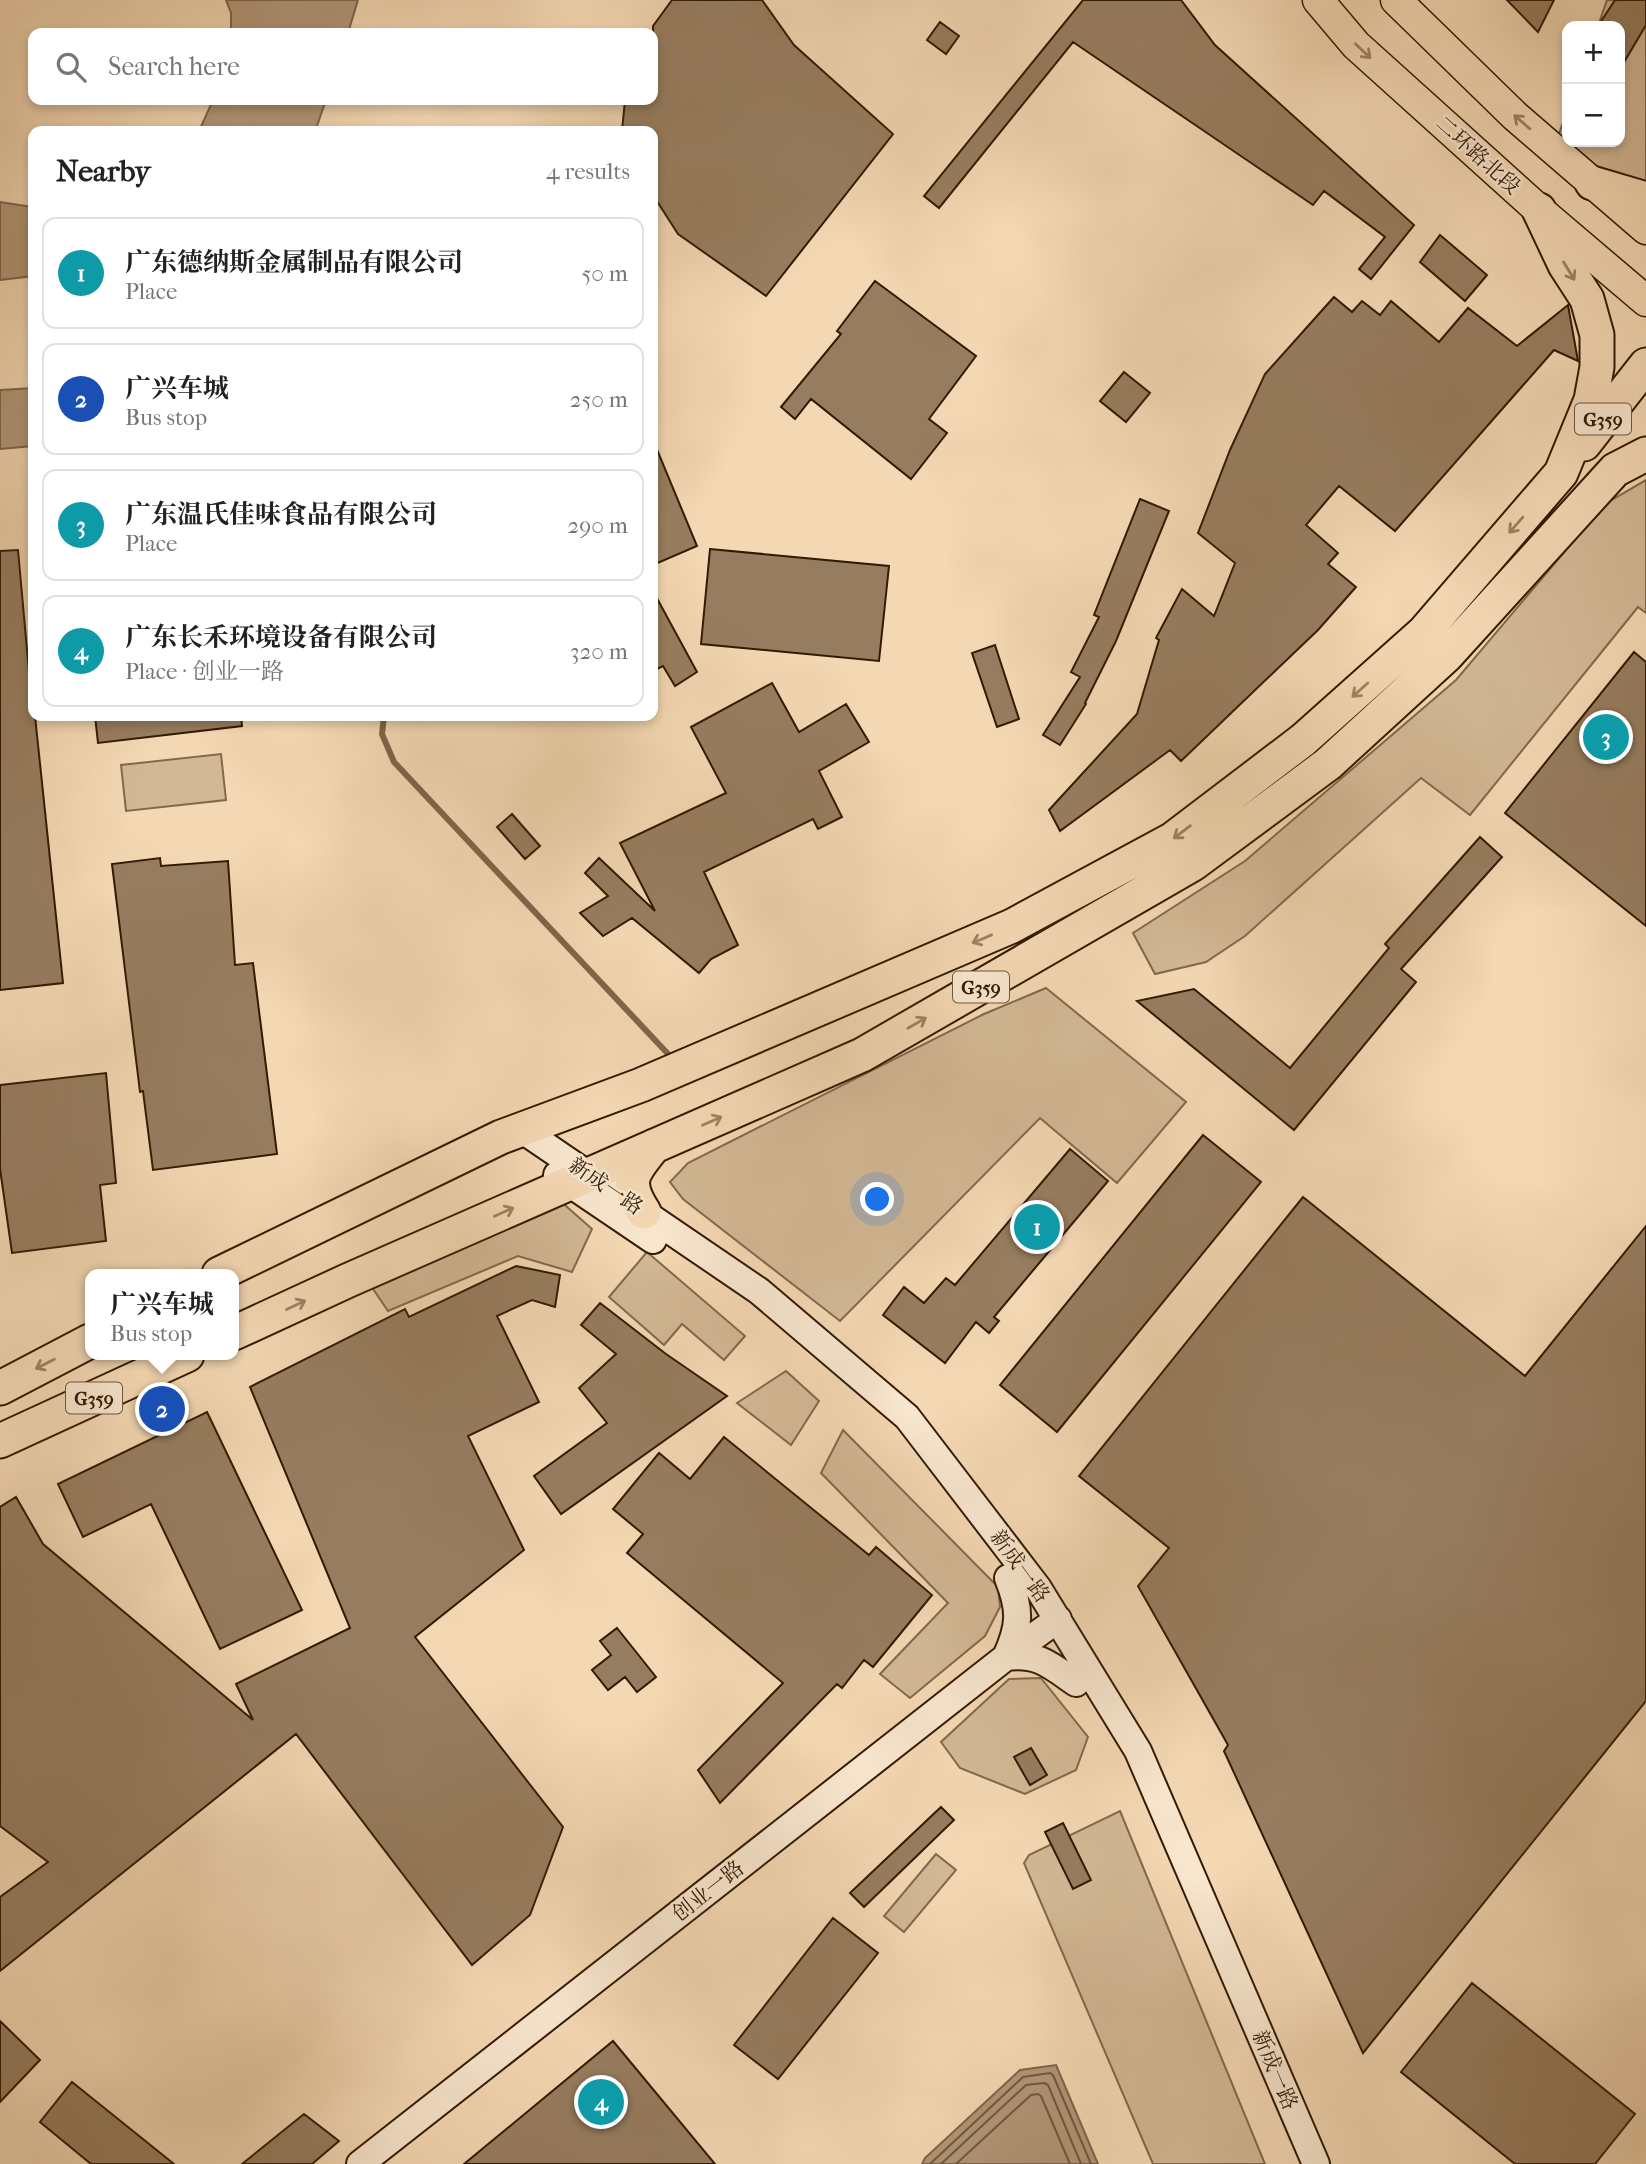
<!DOCTYPE html>
<html lang="en">
<head>
<meta charset="utf-8">
<style>
  body { margin:0; font-family:"IM FELL French Canon","Noto Serif SC",serif; background:#f2f2f2; color:#222 }
  .controls { position:absolute; right:21px; top:21px; display:grid; overflow:hidden; border-radius:14px; box-shadow:0 4px 10px #0003 }
  .controls button { width:63px; height:63px; display:grid; place-items:center; padding:0; border:0; border-bottom:2px solid #e0e0e0; background:#fff; color:#222; font:35px sans-serif }
  .you { position:absolute; left:878px; top:1200px; width:24px; height:24px; margin:-18px; border:5px solid #fff; border-radius:50%; background:#1a73e8; box-shadow:0 0 0 10px #1a73e833 }
  .badge { display:grid; place-items:center; width:46px; height:46px; border-radius:50%; background:#2563eb; color:#fff; font-size:23px; font-weight:700 }
  .pin { position:absolute; translate:-50% -50%; border:4px solid #fff; box-shadow:0 2px 7px #0006 }
  .popup { position:absolute; left:85px; top:1269px; width:154px; height:91px; box-sizing:border-box; display:grid; place-content:center; border-radius:14px; background:#fff; filter:drop-shadow(0 2px 5px #0005); font-size:23px; white-space:nowrap; color:#767676 }
  .popup b { font-size:26px; color:#222 }
  .popup::after { content:''; position:absolute; left:50%; top:100%; margin-left:-14px; border:14px solid transparent; border-top-color:#fff }
  .list { margin:0; padding:0; list-style:none }
  h2 { display:flex; justify-content:space-between; align-items:center; height:91px; margin:0; padding:0 28px; font-size:30px }
  h2 small { font-size:23px; font-weight:400; color:#767676 }
  .list li { display:grid; grid-template-columns:46px 1fr auto; gap:21px; align-items:center; box-sizing:border-box; height:112px; margin:0 14px 14px; padding:0 14px; border:2px solid #e0e0e0; border-radius:14px }
  .list b { display:block; font-size:26px; white-space:nowrap }
  .list p { margin:0; font-size:23px; white-space:nowrap; color:#767676 }
  .list em { font-size:23px; font-style:normal; color:#767676 }
  .icon { flex:none; width:38px; height:38px; fill:none; stroke:currentColor; stroke-width:2; stroke-linecap:round; stroke-linejoin:round }
  .map { position:relative; flex:none; width:1646px; height:2164px; overflow:hidden }
  .search { position:absolute; background:#fff; box-shadow:0 4px 10px #0003; left:28px; top:28px; width:630px; height:77px; display:flex; align-items:center; gap:18px; box-sizing:border-box; padding:0 24px; border-radius:14px; color:#767676; font-size:26px }
  .panel { position:absolute; background:#fff; box-shadow:0 4px 10px #0003; left:28px; top:126px; width:630px; height:595px; border-radius:14px }
  .map>svg:first-child { display:block }
  .green { fill:#d3b895; stroke:#82694c; stroke-width:2 }
  .water { fill:#b29778; stroke:#7f654a; stroke-width:2 }
  .lines { fill:none; stroke-linecap:round; stroke-linejoin:round }
  .shore { stroke:#72583e; stroke-width:2 }
  .stream { stroke:#7f654a; stroke-width:6 }
  .building { fill:#977d5f; stroke:#321a04; stroke-width:2 }
  .secondary-casing { stroke:#321a04; stroke-width:30 }
  .primary-casing { stroke:#321a04; stroke-width:33 }
  .highway-casing { stroke:#321a04; stroke-width:37 }
  .secondary { stroke:#f8e6ce; stroke-width:26 }
  .primary { stroke:#f4d8b3; stroke-width:30 }
  .highway { stroke:#f4d8b3; stroke-width:33 }
  .oneway { stroke:#9d8264 }
  .labels { text-anchor:middle; stroke-width:5; stroke-linejoin:round; paint-order:stroke }
  .shield { fill:#f8e6ce; stroke:#6d5741; stroke-width:2 }
  .shield-label { font-size:19px; font-weight:bold; fill:#321a04 }
  .street-label { font-size:21px; fill:#321a04; stroke:#f8e6ce }
</style>
</head>
<body>
<div class="map">
<svg width="1646" height="2164" viewBox="0 0 1646 2164">
  <rect width="100%" height="100%" fill="#f4d8b3"/>
  <filter id="stains"><feTurbulence type="fractalNoise" baseFrequency=".00286" numOctaves="4"/><feColorMatrix values="0 0 0 0 .2 0 0 0 0 .09 0 0 0 0 .02 0 0 0 .5 -.17"/></filter>
  <radialGradient id="worn" r=".72"><stop offset=".6" stop-color="#630" stop-opacity="0"/><stop offset="1" stop-color="#630" stop-opacity=".3"/></radialGradient>
  <path class="green" d="M 1607,0 L 1646,0 L 1646,204 L 1555,145 L 1567,111 L 1567,142 L 1620,142 L 1620,26 L 1598,26 Z
    M 1646,480 L 1646,613 L 1638,607 L 1470,815 L 1421,778 L 1245,936 L 1206,962 L 1155,974 L 1133,933 L 1245,861 L 1456,680 L 1605,504 Z
    M 221,754 L 226,800 L 126,811 L 121,765 Z
    M 1046,988 L 1186,1102 L 1117,1183 L 1040,1118 L 840,1321 L 683,1199 L 670,1182 L 688,1163 L 984,1014 Z
    M 558,1199 L 592,1229 L 572,1272 L 518,1256 L 388,1311 L 367,1280 Z
    M 647,1252 L 745,1336 L 724,1360 L 682,1324 L 664,1345 L 609,1297 Z
    M 786,1371 L 819,1401 L 791,1445 L 737,1403 Z
    M 843,1430 L 998,1587 L 1000,1607 L 985,1636 L 910,1698 L 880,1674 L 948,1603 L 821,1473 Z
    M 1041,1678 L 1088,1737 L 1076,1770 L 1025,1794 L 960,1768 L 941,1742 L 1009,1679 Z
    M 1120,1811 L 1265,2164 L 1153,2164 L 1024,1863 L 1029,1855 Z
    M 936,1854 L 956,1870 L 904,1932 L 884,1916 Z"/>
  <path class="water" d="M 226,0 L 358,0 L 348,33 L 231,33 L 231,13 Z
    M 213,100 L 326,100 L 317,126 L 311,131 L 199,131 Z
    M 0,202 L 33,207 L 33,276 L 0,280 Z
    M 33,388 L 33,446 L 0,449 L 0,390 Z
    M 1056,2065 L 1098,2164 L 922,2164 L 925,2158 L 1020,2070 Z"/>
  <g class="lines">
    <path class="shore" d="M 930,2164 L 1023,2077 L 1050,2073 L 1053,2075 L 1091,2164
      M 941,2164 L 1026,2085 L 1044,2083 L 1048,2085 L 1081,2164
      M 956,2164 L 1031,2095 L 1038,2094 L 1041,2096 L 1070,2164"/>
    <path class="stream" d="M 384,716 L 382,734 L 394,762 L 670,1056"/>
  </g>
  <path class="building" d="M 672,0 L 762,0 L 794,45 L 893,134 L 766,296 L 678,234 L 653,195 L 653,131 L 622,131 L 625,100 L 653,100 L 653,26 Z
    M 1083,0 L 1181,0 L 1215,45 L 1414,225 L 1371,279 L 1359,269 L 1385,237 L 1324,191 L 1313,205 L 1073,42 L 939,208 L 924,196 Z
    M 1507,0 L 1554,0 L 1538,32 Z
    M 1615,0 L 1646,0 L 1646,25 L 1620,69 L 1620,26 L 1598,26 Z
    M 940,22 L 959,36 L 946,54 L 927,40 Z
    M 1440,235 L 1487,275 L 1465,301 L 1420,262 Z
    M 875,281 L 976,356 L 929,419 L 947,433 L 911,479 L 811,399 L 795,419 L 781,407 L 841,334 L 837,331 Z
    M 1334,297 L 1352,312 L 1362,301 L 1380,315 L 1391,301 L 1439,342 L 1468,308 L 1517,346 L 1568,305 L 1578,361 L 1554,350 L 1395,531 L 1339,486 L 1306,525 L 1338,553 L 1328,564 L 1356,587 L 1318,630 L 1181,761 L 1170,750 L 1060,831 L 1049,810 L 1137,714 L 1159,640 L 1156,638 L 1182,589 L 1214,616 L 1235,563 L 1198,533 L 1230,450 L 1265,374 Z
    M 1124,372 L 1150,393 L 1126,422 L 1100,401 Z
    M 653,440 L 697,546 L 653,565 Z
    M 1140,499 L 1169,511 L 1116,641 L 1085,703 L 1086,704 L 1060,745 L 1043,735 L 1080,677 L 1071,672 L 1099,617 L 1094,615 Z
    M 710,549 L 889,566 L 879,661 L 701,644 Z
    M 18,550 L 33,716 L 35,716 L 63,983 L 0,990 L 0,551 Z
    M 653,591 L 697,672 L 675,686 L 663,666 L 653,671 Z
    M 995,645 L 1019,719 L 997,727 L 972,653 Z
    M 1634,652 L 1646,662 L 1646,926 L 1505,813 Z
    M 772,683 L 799,732 L 846,704 L 869,742 L 819,771 L 842,817 L 818,829 L 813,819 L 704,872 L 738,945 L 711,959 L 699,973 L 632,918 L 603,936 L 580,913 L 608,896 L 585,873 L 599,858 L 655,911 L 620,843 L 726,793 L 691,727 Z
    M 95,716 L 241,716 L 242,726 L 98,743 Z
    M 512,814 L 540,846 L 525,859 L 497,827 Z
    M 1480,837 L 1502,857 L 1401,969 L 1416,982 L 1294,1130 L 1137,1001 L 1194,989 L 1290,1068 L 1389,948 L 1385,944 Z
    M 160,858 L 161,866 L 228,861 L 235,965 L 253,963 L 277,1154 L 153,1170 L 143,1091 L 140,1092 L 112,864 Z
    M 106,1073 L 116,1183 L 100,1185 L 106,1241 L 12,1253 L 0,1169 L 0,1085 Z
    M 1203,1135 L 1261,1182 L 1057,1432 L 1000,1385 Z
    M 1070,1149 L 1108,1181 L 994,1317 L 999,1321 L 989,1333 L 976,1322 L 945,1363 L 883,1315 L 904,1287 L 924,1303 L 946,1278 L 955,1285 Z
    M 1303,1197 L 1525,1376 L 1646,1226 L 1646,1701 L 1363,2053 L 1224,1751 L 1228,1745 L 1138,1586 L 1169,1548 L 1079,1476 Z
    M 516,1266 L 560,1275 L 555,1307 L 532,1300 L 497,1316 L 539,1402 L 468,1436 L 524,1550 L 415,1637 L 563,1827 L 530,1915 L 472,1965 L 296,1734 L 0,1971 L 0,1897 L 48,1862 L 0,1826 L 0,1507 L 16,1497 L 43,1544 L 253,1720 L 236,1684 L 350,1628 L 250,1387 L 405,1309 L 409,1317 Z
    M 600,1303 L 666,1354 L 727,1396 L 561,1514 L 534,1476 L 607,1423 L 579,1388 L 616,1354 L 581,1325 Z
    M 207,1412 L 302,1610 L 220,1649 L 151,1504 L 83,1537 L 58,1484 Z
    M 724,1437 L 869,1555 L 876,1547 L 932,1595 L 873,1667 L 864,1660 L 842,1688 L 837,1684 L 720,1803 L 698,1770 L 783,1683 L 627,1553 L 643,1534 L 613,1509 L 659,1453 L 690,1479 Z
    M 617,1628 L 656,1677 L 637,1692 L 625,1677 L 608,1690 L 592,1670 L 611,1655 L 600,1641 Z
    M 1031,1748 L 1047,1775 L 1030,1785 L 1014,1757 Z
    M 941,1807 L 954,1820 L 864,1907 L 850,1893 Z
    M 1063,1823 L 1091,1880 L 1073,1889 L 1045,1832 Z
    M 833,1918 L 878,1953 L 778,2079 L 734,2045 Z
    M 1472,1983 L 1635,2114 L 1595,2164 L 1515,2164 L 1401,2072 Z
    M 0,2021 L 40,2060 L 0,2102 Z
    M 613,2041 L 715,2164 L 464,2164 Z
    M 72,2082 L 174,2164 L 91,2164 L 40,2122 Z
    M 304,2114 L 339,2141 L 312,2164 L 242,2164 Z"/>
  <g class="lines">
    <defs>
      <path id="secondary" d="M 521,1129 L 759,1291 L 907,1417 L 1038,1588 L 1138,1751 L 1316,2164
        M 557,1175 L 653,1240
        M 1006,1657 C 1020,1626 1021,1610 1008,1578
        M 1006,1657 C 1039,1653 1050,1665 1076,1683
        M 360,2164 L 1006,1657 L 1058,1619"/>
      <path id="primary" d="M 1318,0 L 1356,45 L 1539,210 L 1646,301
        M 1396,0 L 1515,116 L 1646,229"/>
      <path id="highway" d="M 1592,183 L 1646,199
        M 1584,444 L 1646,365
        M 644,1212 C 624,1181 632,1173 654,1146
        M 219,1274 L 501,1137 L 641,1085 L 1012,926 L 1173,839 L 1303,740 L 1424,632 L 1561,473 L 1591,400 L 1597,367 L 1597,335 L 1587,299 L 1565,265 L 1539,210
        M 234,1333 L 349,1280 L 862,1055 L 1193,864 L 1328,764 L 1447,655 L 1615,470 L 1646,454
        M 0,1388 L 90,1341
        M 0,1441 L 187,1355"/>
    </defs>
    <use href="#secondary" class="secondary-casing"/>
    <use href="#primary" class="primary-casing"/>
    <use href="#highway" class="highway-casing"/>
    <use href="#secondary" class="secondary"/>
    <use href="#primary" class="primary"/>
    <use href="#highway" class="highway"/>
  </g>
  <defs><path id="oneway-shaft" d="M-6 0H5M1.5-3L5.5 0L1.5 3" fill="none" stroke-width="1.6" stroke-linecap="round" stroke-linejoin="round" transform="scale(1.75)"/></defs>
  <g class="oneway">
    <use href="#oneway-shaft" transform="translate(1363 51) rotate(43)"/>
    <use href="#oneway-shaft" transform="translate(1522 122) rotate(-139)"/>
    <use href="#oneway-shaft" transform="translate(1569 271) rotate(59)"/>
    <use href="#oneway-shaft" transform="translate(1516 525) rotate(131)"/>
    <use href="#oneway-shaft" transform="translate(1360 690) rotate(138)"/>
    <use href="#oneway-shaft" transform="translate(1182 832) rotate(143)"/>
    <use href="#oneway-shaft" transform="translate(982 939) rotate(157)"/>
    <use href="#oneway-shaft" transform="translate(917 1023) rotate(-30)"/>
    <use href="#oneway-shaft" transform="translate(712 1121) rotate(-24)"/>
    <use href="#oneway-shaft" transform="translate(504 1212) rotate(-24)"/>
    <use href="#oneway-shaft" transform="translate(296 1305) rotate(-25)"/>
    <use href="#oneway-shaft" transform="translate(45 1364) rotate(153)"/>
  </g>
  <g class="labels">
    <g class="shield">
      <rect x="1575" y="403.5" width="56" height="31" rx="5"/>
      <rect x="953" y="971.5" width="56" height="31" rx="5"/>
      <rect x="66" y="1382.5" width="56" height="31" rx="5"/>
    </g>
    <g class="shield-label">
      <text x="1603" y="426">G359</text>
      <text x="981" y="994">G359</text>
      <text x="94" y="1405">G359</text>
    </g>
    <g class="street-label">
      <text transform="translate(1478 155) rotate(42)" y="7">二环路北段</text>
      <text transform="translate(606 1186) rotate(34)" y="7">新成一路</text>
      <text transform="translate(1020 1566) rotate(54)" y="7">新成一路</text>
      <text transform="translate(708 1891) rotate(-38)" y="7">创业一路</text>
      <text transform="translate(1275 2070) rotate(67)" y="7">新成一路</text>
    </g>
  </g>
  <rect width="100%" height="100%" filter="url(#stains)"/>
  <rect width="100%" height="100%" fill="url(#worn)"/>
</svg>
<div class="controls">
<button>+</button>
<button>−</button>
</div>
<div class="you"></div>
<div class="pin badge" style="left:1037px;top:1227px;background:#0f9aa8">1</div>
<div class="pin badge" style="left:162px;top:1409px;background:#1a4fb4">2</div>
<div class="popup"><b>广兴车城</b>Bus stop</div>
<div class="pin badge" style="left:1606px;top:737px;background:#0f9aa8">3</div>
<div class="pin badge" style="left:601px;top:2102px;background:#0f9aa8">4</div>
<div class="search"><svg class="icon" aria-label="search" viewBox="0 0 24 24"><circle cx="10" cy="10" r="6"/><path d="M15 15l6 6"/></svg>Search here</div>
<section class="panel">
<h2>Nearby<small>4 results</small></h2>
<ul class="list">
<li><span class="badge" style="background:#0f9aa8">1</span><div><b>广东德纳斯金属制品有限公司</b><p>Place</p></div><em>50 m</em></li>
<li><span class="badge" style="background:#1a4fb4">2</span><div><b>广兴车城</b><p>Bus stop</p></div><em>250 m</em></li>
<li><span class="badge" style="background:#0f9aa8">3</span><div><b>广东温氏佳味食品有限公司</b><p>Place</p></div><em>290 m</em></li>
<li><span class="badge" style="background:#0f9aa8">4</span><div><b>广东长禾环境设备有限公司</b><p>Place · 创业一路</p></div><em>320 m</em></li>
</ul>
</section>
</div>
</body>
</html>
